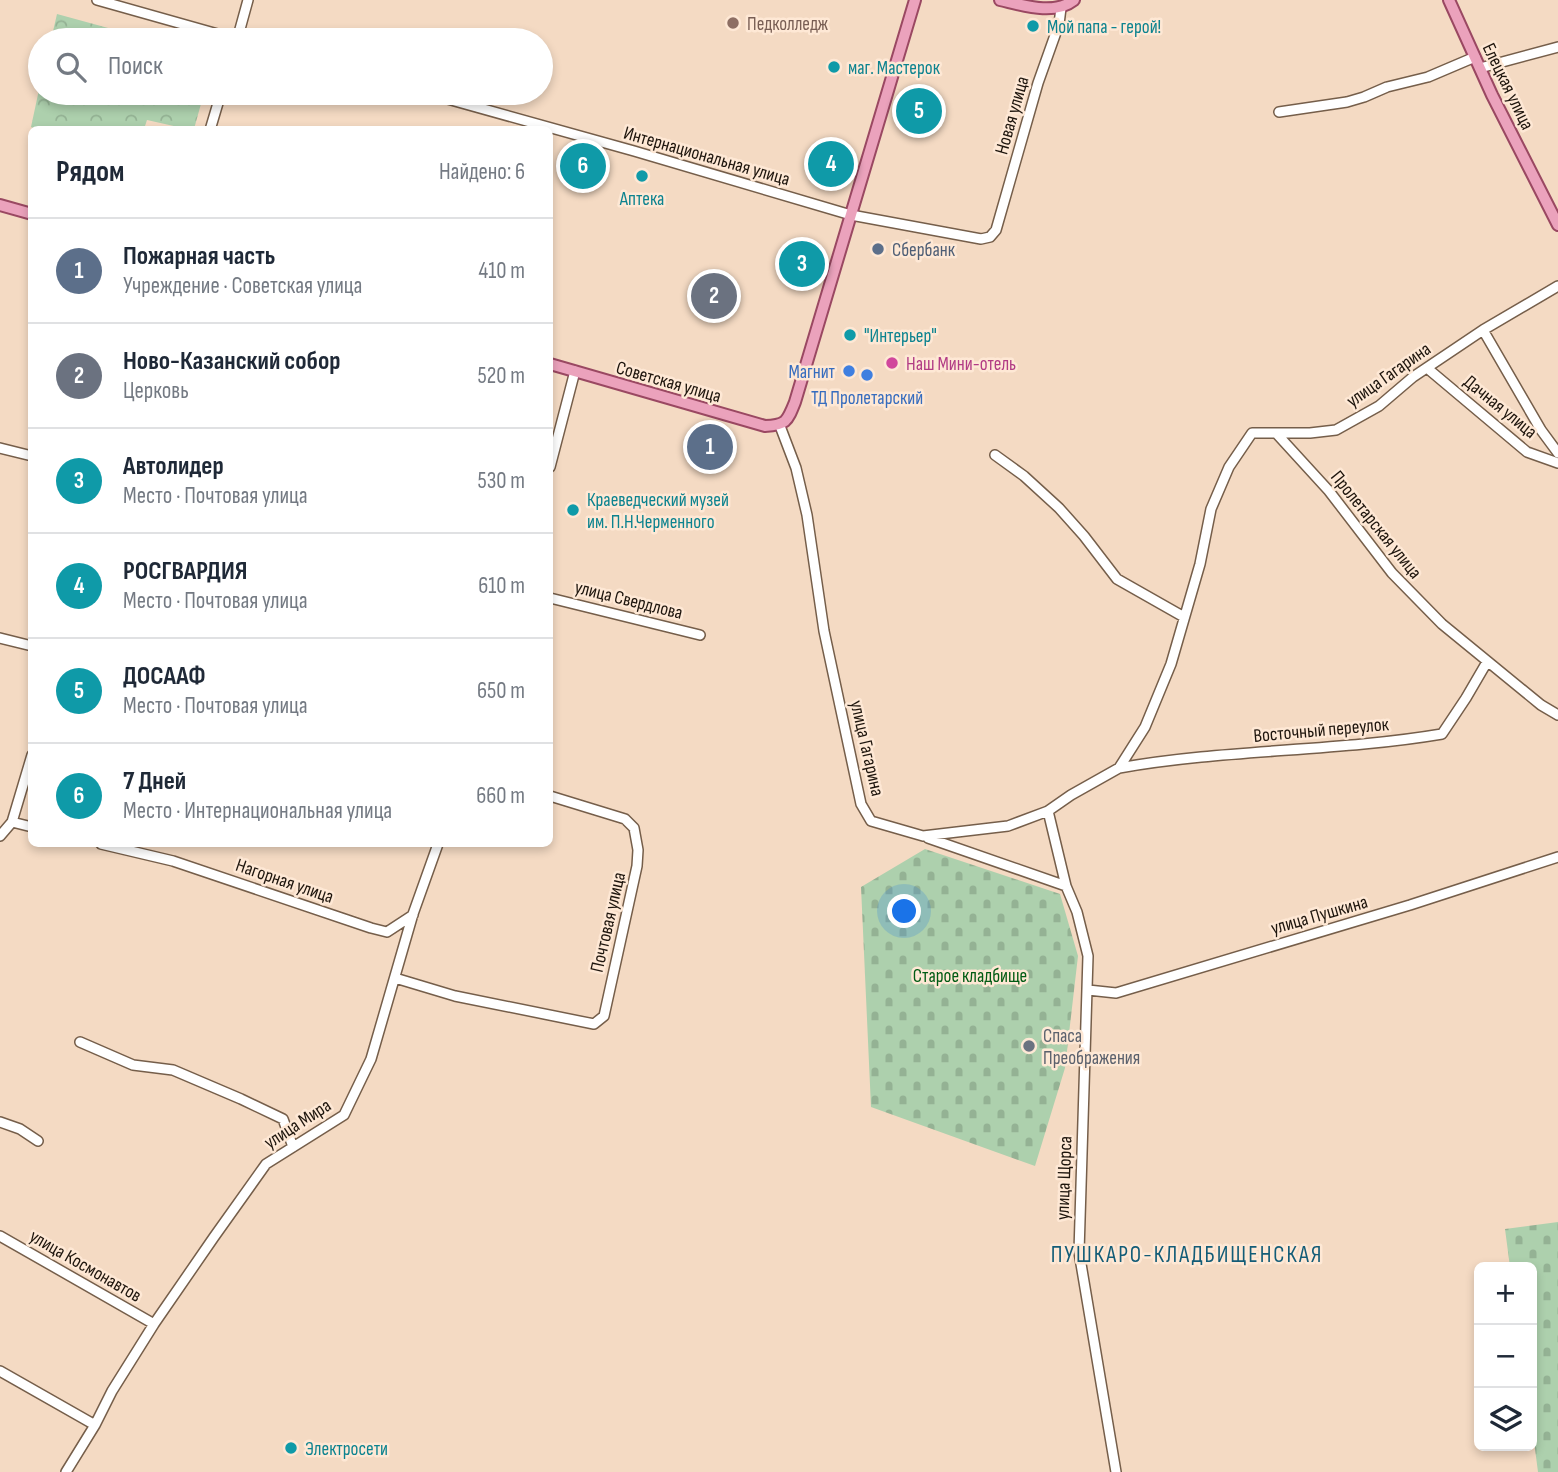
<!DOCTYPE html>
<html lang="ru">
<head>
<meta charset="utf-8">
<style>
  body { margin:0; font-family:"Sofia Sans Condensed",sans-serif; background:#f2f2f3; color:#1f2937 }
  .controls { position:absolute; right:21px; bottom:21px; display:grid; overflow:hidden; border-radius:10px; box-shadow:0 4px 10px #0003 }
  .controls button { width:63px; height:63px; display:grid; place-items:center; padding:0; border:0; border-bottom:2px solid #e0e1e3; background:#fff; color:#1f2937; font:35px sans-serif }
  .you { position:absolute; left:905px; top:912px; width:24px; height:24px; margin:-18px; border:5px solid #fff; border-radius:50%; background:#1a73e8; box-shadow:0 0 0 10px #1a73e833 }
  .badge { display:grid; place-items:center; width:46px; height:46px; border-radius:50%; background:#db2777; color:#fff; font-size:23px; font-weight:700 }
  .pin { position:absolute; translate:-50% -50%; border:4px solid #fff; box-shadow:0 2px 7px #0006 }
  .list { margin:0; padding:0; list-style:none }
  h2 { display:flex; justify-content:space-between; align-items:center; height:91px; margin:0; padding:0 28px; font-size:30px }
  h2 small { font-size:23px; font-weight:400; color:#747a83 }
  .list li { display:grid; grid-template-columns:46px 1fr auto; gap:21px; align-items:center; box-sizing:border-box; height:105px; padding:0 28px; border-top:2px solid #e0e1e3 }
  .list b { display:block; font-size:26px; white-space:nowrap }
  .list p { margin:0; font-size:23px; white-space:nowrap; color:#747a83 }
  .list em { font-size:23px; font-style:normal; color:#747a83 }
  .icon { flex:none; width:38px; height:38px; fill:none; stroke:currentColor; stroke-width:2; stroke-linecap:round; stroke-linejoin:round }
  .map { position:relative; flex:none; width:1558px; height:1472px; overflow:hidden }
  .search { position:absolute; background:#fff; box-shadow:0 4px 10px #0003; left:28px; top:28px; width:525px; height:77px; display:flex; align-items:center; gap:18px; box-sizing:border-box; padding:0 24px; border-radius:38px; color:#747a83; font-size:26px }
  .panel { position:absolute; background:#fff; box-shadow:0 4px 10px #0003; left:28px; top:126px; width:525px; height:721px; border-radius:10px }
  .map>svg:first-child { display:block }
  .cemetery { fill:url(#cemetery-stones) }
  .park { fill:url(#park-crowns) }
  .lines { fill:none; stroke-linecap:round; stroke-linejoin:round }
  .minor-casing { stroke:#755e4a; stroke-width:12 }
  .major-casing { stroke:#9a4862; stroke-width:14 }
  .minor { stroke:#fff; stroke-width:9 }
  .major { stroke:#eba2bc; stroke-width:10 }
  .education-dot { fill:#8d6e63; stroke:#fee8d5; stroke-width:2.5 }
  .culture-dot { fill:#0f9aa8; stroke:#fee8d5; stroke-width:2.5 }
  .service-dot { fill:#5c6f8a; stroke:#fee8d5; stroke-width:2.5 }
  .hotel-dot { fill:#d1479c; stroke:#fee8d5; stroke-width:2.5 }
  .shop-dot { fill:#3f7fe0; stroke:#fee8d5; stroke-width:2.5 }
  .worship-dot { fill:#6b7280; stroke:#fee8d5; stroke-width:2.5 }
  .labels { text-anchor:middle; stroke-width:5; stroke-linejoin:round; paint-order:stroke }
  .education-label { font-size:19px; fill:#785e54; stroke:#fee8d5; text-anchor:start }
  .culture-label { font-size:19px; fill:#0d838f; stroke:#fee8d5; text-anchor:start }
  .street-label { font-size:19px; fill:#1e150d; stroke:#fee8d5 }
  .service-label { font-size:19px; fill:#4e5e75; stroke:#fee8d5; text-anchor:start }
  .hotel-label { font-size:19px; fill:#b23c85; stroke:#fee8d5; text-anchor:start }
  .shop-label { font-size:19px; fill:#366cbe; stroke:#fee8d5; text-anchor:end }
  .park-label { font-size:19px; fill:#015b13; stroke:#fee8d5 }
  .worship-label { font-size:19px; fill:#5b616d; stroke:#fee8d5; text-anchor:start }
  .quarter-label { font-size:23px; letter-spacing:2px; fill:#135c77; stroke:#fee8d5 }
</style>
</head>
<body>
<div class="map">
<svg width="1558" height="1472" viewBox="0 0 1558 1472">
  <defs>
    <pattern id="cemetery-stones" width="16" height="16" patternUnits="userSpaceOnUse" patternTransform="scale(1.75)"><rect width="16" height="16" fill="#add0ad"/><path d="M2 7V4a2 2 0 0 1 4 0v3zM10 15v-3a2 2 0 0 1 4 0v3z" fill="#94b294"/></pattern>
    <pattern id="park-crowns" width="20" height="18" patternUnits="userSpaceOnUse" patternTransform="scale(1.75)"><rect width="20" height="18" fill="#add0ad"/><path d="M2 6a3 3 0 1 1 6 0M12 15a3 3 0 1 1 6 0" fill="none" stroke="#94b294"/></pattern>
  </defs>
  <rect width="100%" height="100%" fill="#f4dac3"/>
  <path class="cemetery" d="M 925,849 L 1060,894 L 1078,956 L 1065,1068 L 1035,1166 L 871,1107 L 861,887 Z
    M 1558,1222 L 1558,1472 L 1538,1472 L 1532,1426 L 1532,1267 L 1510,1267 L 1505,1229 Z"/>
  <path class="park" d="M 57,14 L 152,40 L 51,40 Z
    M 40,85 L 40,93 L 204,93 L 194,129 L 187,129 L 147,120 L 144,129 L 39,130 L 31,127 Z"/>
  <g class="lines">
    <defs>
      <path id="minor" d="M 97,0 L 239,40
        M 237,40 L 248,0
        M 1480,68 L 1558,47
        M 426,93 L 634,151 L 851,215 L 981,239 L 990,237 L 996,230 L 1038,83 L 1059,24 L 1061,8
        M 1279,112 L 1347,102 L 1364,97 L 1387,87 L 1428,77 L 1475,57
        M 210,130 L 221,93
        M 1483,330 L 1541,430 L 1558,453
        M 1427,368 L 1527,452 L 1558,463
        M 780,426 L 796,468 L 807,515 L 824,631 L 861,804 L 871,821 L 923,836 L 1008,826 L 1048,811 L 1071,795 L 1119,768 L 1145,727 L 1171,664 L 1200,564 L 1211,509 L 1229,467 L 1252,433 L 1310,433 L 1336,430 L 1379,406 L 1413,377 L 1483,330 L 1558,286
        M 1276,433 L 1329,491 L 1392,573 L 1442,624 L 1541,705 L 1558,715
        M 0,448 L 32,456
        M 995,455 L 1024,476 L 1059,508 L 1084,536 L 1117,579 L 1184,617
        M 550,467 L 575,371
        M 550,598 L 700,635
        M 0,638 L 32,646
        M 1119,768 C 1225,749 1335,752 1442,734 L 1466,698 L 1487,662
        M 1048,811 L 1066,886 L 1077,912 L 1088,956 L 1079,1252 L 1116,1472
        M 12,822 L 32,827
        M 0,836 L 12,822 L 32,755
        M 928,838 L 1066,886
        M 101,844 L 173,861 L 371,928 L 387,932 L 413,915
        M 395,978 L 455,996 L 594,1024 L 604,1016 L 637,866 L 638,850 L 634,828 L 625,819 L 550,796
        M 1088,990 L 1116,993 L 1410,905 L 1558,857
        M 80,1042 L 133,1065 L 173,1070 L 241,1099 L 283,1119 L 293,1147
        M 0,1122 L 20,1129 L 38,1141
        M 0,1236 L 154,1324
        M 0,1371 L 95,1425
        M 66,1472 L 95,1425 L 112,1391 L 154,1324 L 214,1237 L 266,1164 L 344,1115 L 371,1059 L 413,914 L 438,844"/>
      <path id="major" d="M 1000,0 C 1022,5 1054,16 1074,0
        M 1449,0 L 1492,95 L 1558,225
        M 0,205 L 32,214
        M 550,364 L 765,426 C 786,425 787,422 795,402 L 915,0"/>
    </defs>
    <use href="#minor" class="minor-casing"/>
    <use href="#major" class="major-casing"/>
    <use href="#minor" class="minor"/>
    <use href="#major" class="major"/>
  </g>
  <circle class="education-dot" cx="733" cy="23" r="7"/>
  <g class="culture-dot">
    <circle cx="1033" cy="26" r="7"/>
    <circle cx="834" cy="67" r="7"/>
    <circle cx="642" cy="176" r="7"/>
    <circle cx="850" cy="335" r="7"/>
    <circle cx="573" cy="510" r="7"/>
    <circle cx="291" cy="1448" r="7"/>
  </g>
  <circle class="service-dot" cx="878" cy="249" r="7"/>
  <circle class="hotel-dot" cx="892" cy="363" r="7"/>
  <g class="shop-dot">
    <circle cx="849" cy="371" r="7"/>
    <circle cx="867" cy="375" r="7"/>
  </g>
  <circle class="worship-dot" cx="1029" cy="1046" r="7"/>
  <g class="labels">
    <g class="education-label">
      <text x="747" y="30">Педколледж</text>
    </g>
    <g class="culture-label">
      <text x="1047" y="33">Мой папа - герой!</text>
      <text x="848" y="74">маг. Мастерок</text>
      <text x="642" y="205" text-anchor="middle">Аптека</text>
      <text x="864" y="342">"Интерьер"</text>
      <text x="587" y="506">Краеведческий музей<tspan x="587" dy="22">им. П.Н.Черменного</tspan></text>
      <text x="305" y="1455">Электросети</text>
    </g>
    <g class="street-label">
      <text transform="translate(1509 86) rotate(64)" y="7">Елецкая улица</text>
      <text transform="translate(1011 115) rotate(-74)" y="7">Новая улица</text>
      <text transform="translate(707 155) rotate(16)" y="7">Интернациональная улица</text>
      <text transform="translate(1388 374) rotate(-35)" y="7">улица Гагарина</text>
      <text transform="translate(669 381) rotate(16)" y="7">Советская улица</text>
      <text transform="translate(1501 406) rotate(39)" y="7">Дачная улица</text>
      <text transform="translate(1377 524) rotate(51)" y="7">Пролетарская улица</text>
      <text transform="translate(629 599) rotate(14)" y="7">улица Свердлова</text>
      <text transform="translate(1321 729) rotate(-5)" y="7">Восточный переулок</text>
      <text transform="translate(868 748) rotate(77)" y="7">улица Гагарина</text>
      <text transform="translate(285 880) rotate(19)" y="7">Нагорная улица</text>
      <text transform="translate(1319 914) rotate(-16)" y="7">улица Пушкина</text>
      <text transform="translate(607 922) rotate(-77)" y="7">Почтовая улица</text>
      <text transform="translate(297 1123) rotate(-33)" y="7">улица Мира</text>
      <text transform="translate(1063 1178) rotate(-88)" y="7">улица Щорса</text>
      <text transform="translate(86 1265) rotate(30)" y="7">улица Космонавтов</text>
    </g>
    <g class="service-label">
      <text x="892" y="256">Сбербанк</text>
    </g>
    <g class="hotel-label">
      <text x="906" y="370">Наш Мини-отель</text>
    </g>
    <g class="shop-label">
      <text x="835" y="378">Магнит</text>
      <text x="867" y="404" text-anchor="middle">ТД Пролетарский</text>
    </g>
    <g class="park-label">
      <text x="970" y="982">Старое кладбище</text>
    </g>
    <g class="worship-label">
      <text x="1043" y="1042">Спаса<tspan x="1043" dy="22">Преображения</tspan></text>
    </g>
    <g class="quarter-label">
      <text x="1187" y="1262">ПУШКАРО-КЛАДБИЩЕНСКАЯ</text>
    </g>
  </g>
</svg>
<div class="controls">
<button>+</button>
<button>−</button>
<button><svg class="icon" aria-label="layers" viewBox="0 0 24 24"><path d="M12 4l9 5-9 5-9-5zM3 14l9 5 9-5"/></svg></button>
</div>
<div class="you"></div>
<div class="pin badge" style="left:710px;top:447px;background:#5c6f8a">1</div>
<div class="pin badge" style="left:714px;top:296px;background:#6b7280">2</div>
<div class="pin badge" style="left:802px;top:264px;background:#0f9aa8">3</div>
<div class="pin badge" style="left:831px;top:164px;background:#0f9aa8">4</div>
<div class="pin badge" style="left:919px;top:111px;background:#0f9aa8">5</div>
<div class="pin badge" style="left:583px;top:166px;background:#0f9aa8">6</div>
<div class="search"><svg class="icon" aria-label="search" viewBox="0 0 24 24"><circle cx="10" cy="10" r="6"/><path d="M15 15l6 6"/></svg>Поиск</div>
<section class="panel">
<h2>Рядом<small>Найдено: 6</small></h2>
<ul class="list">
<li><span class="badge" style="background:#5c6f8a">1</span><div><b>Пожарная часть</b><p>Учреждение · Советская улица</p></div><em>410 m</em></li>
<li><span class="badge" style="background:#6b7280">2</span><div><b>Ново-Казанский собор</b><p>Церковь</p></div><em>520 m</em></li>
<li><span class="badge" style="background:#0f9aa8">3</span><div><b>Автолидер</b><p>Место · Почтовая улица</p></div><em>530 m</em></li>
<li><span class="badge" style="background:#0f9aa8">4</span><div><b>РОСГВАРДИЯ</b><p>Место · Почтовая улица</p></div><em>610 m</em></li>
<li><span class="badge" style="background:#0f9aa8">5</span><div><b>ДОСААФ</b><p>Место · Почтовая улица</p></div><em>650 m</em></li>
<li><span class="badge" style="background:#0f9aa8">6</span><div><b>7 Дней</b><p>Место · Интернациональная улица</p></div><em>660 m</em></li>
</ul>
</section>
</div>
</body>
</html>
